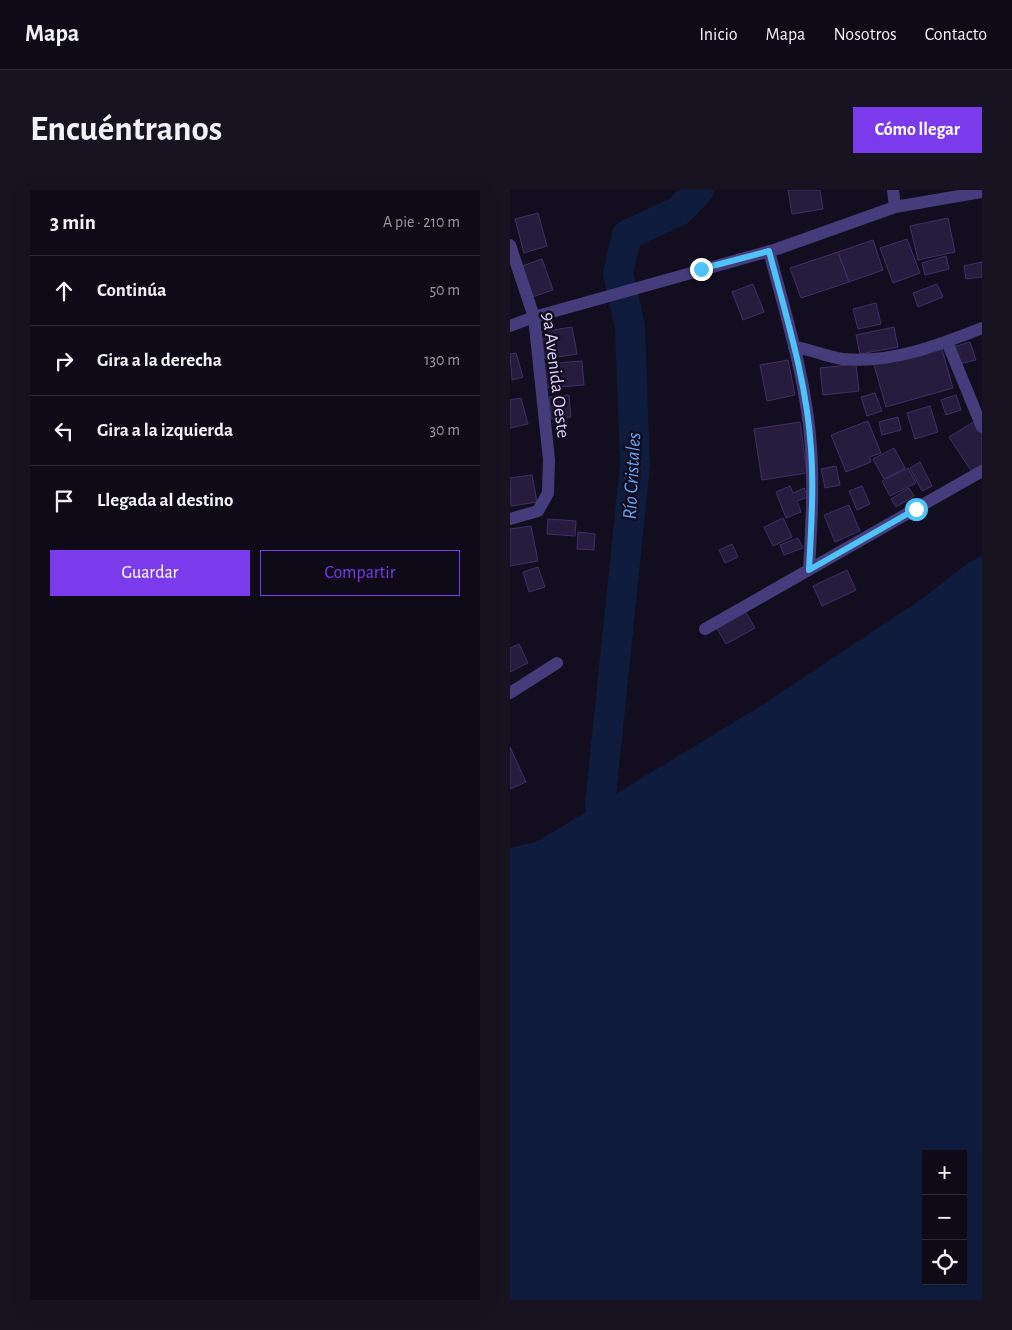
<!DOCTYPE html>
<html lang="es">
<head>
<meta charset="utf-8">
<style>
  body { margin:0; font-family:"Alegreya Sans",sans-serif; background:#171320; color:#f1f3f6 }
  .controls { position:absolute; right:15px; bottom:15px; display:grid; overflow:hidden; border-radius:0px; box-shadow:0 5px 20px #0002 }
  .controls button { width:45px; height:45px; display:grid; place-items:center; padding:0; border:0; border-bottom:1px solid #2e2b36; background:#0e0a17; color:#f1f3f6; font:25px sans-serif }
  .stop { position:absolute; width:15px; height:15px; margin:-11px; border:4px solid #4fc3f7; border-radius:50%; background:#fff }
  .stop.end { background:#4fc3f7; border-color:#fff; box-shadow:0 1px 5px #0008 }
  .list { margin:0; padding:0; list-style:none }
  h2 { display:flex; justify-content:space-between; align-items:center; height:65px; margin:0; padding:0 20px; font-size:21px }
  h2 small { font-size:16px; font-weight:400; color:#9b9aa1 }
  .list li { display:grid; grid-template-columns:32px 1fr auto; gap:15px; align-items:center; box-sizing:border-box; height:70px; padding:0 20px; border-top:1px solid #2e2b36 }
  .list b { display:block; font-size:19px; white-space:nowrap }
  .list em { font-size:16px; font-style:normal; color:#9b9aa1 }
  .actions { display:flex; gap:10px; padding:15px 20px }
  .actions a { flex:1; padding:11px 0; border:1px solid #7c3aed; border-radius:0px; text-align:center; font-size:18px; color:#7c3aed }
  .actions .main { background:#7c3aed; color:#fff }
  .icon { flex:none; width:28px; height:28px; fill:none; stroke:currentColor; stroke-width:2; stroke-linecap:round; stroke-linejoin:round }
  .map { position:relative; flex:none; width:472px; height:1110px; overflow:hidden; border-radius:0px }
  header { display:flex; align-items:center; gap:30px; box-sizing:border-box; height:70px; padding:0 25px; background:#0e0a17; border-bottom:1px solid #2e2b36 }
  header strong { font-size:24px }
  nav { display:flex; gap:28px; margin-inline-start:auto; font-size:18px }
  .intro { display:flex; align-items:center; justify-content:space-between; box-sizing:border-box; height:120px; padding:0 30px }
  h1 { margin:0; font-size:35px }
  .button { padding:12px 22px; border-radius:0px; background:#7c3aed; color:#fff; font-size:18px; font-weight:700 }
  main { display:flex; gap:30px; padding:0 30px }
  aside { flex:1; background:#0e0a17; border-radius:0px; box-shadow:0 5px 20px #0002 }
  .map>svg:first-child { display:block }
  .water { fill:#0f1c3e; fill-rule:evenodd }
  .lines { fill:none; stroke-linecap:round; stroke-linejoin:round }
  .river { stroke:#0f1c3e; stroke-width:30 }
  .building { fill:#261c3e; stroke:#402f69 }
  .minor { stroke:#453d7b; stroke-width:12 }
  .route { stroke:#4fc3f7; stroke-width:6 }
  .labels { text-anchor:middle; stroke-width:5; stroke-linejoin:round; paint-order:stroke }
  .street-label { font-size:19px; fill:#d9d0fb; stroke:#130e1f }
  .water-label { font-size:20px; font-style:italic; fill:#65a4f4; stroke:#130e1f }
</style>
</head>
<body>
<header>
<strong>Mapa</strong>
<nav><a>Inicio</a><a>Mapa</a><a>Nosotros</a><a>Contacto</a></nav>
</header>
<div class="intro"><h1>Encuéntranos</h1><a class="button">Cómo llegar</a></div>
<main>
<aside>
<h2>3 min<small>A pie · 210 m</small></h2>
<ul class="list">
<li><svg class="icon" aria-label="ahead" viewBox="0 0 24 24"><path d="M12 20V5M6 11l6-6 6 6"/></svg><div><b>Continúa</b></div><em>50 m</em></li>
<li><svg class="icon" aria-label="right" viewBox="0 0 24 24"><path d="M7 20v-9h11M14 6l5 5-5 5"/></svg><div><b>Gira a la derecha</b></div><em>130 m</em></li>
<li><svg class="icon" aria-label="left" viewBox="0 0 24 24"><path d="M17 20v-9H6M10 6l-5 5 5 5"/></svg><div><b>Gira a la izquierda</b></div><em>30 m</em></li>
<li><svg class="icon" aria-label="arrive" viewBox="0 0 24 24"><path d="M6 21V4h12l-3 4 3 4H6"/></svg><div><b>Llegada al destino</b></div></li>
</ul>
<div class="actions"><a class="main">Guardar</a><a>Compartir</a></div>
</aside>
<div class="map">
<svg width="472" height="1110" viewBox="0 0 472 1110">
  <rect width="100%" height="100%" fill="#130e1f"/>
  <path class="water" d="M 472,366 L 472,1110 L 0,1110 L 0,658 L 28,651 L 246,519 L 412,409 L 458,373 ZM 416,964 L 453,964 L 453,1091 L 416,1091 Z"/>
  <g class="lines">
    <path class="river" d="M 90,615 L 125,275 L 120,137 L 108,83 L 117,45 L 169,21 L 189,0"/>
  </g>
  <path class="building" d="M 278,0 L 310,0 L 313,19 L 282,24 Z
    M 28,23 L 37,56 L 14,63 L 5,29 Z
    M 438,28 L 445,62 L 408,70 L 400,36 Z
    M 397,49 L 410,83 L 383,93 L 370,58 Z
    M 363,50 L 373,80 L 339,92 L 328,62 Z
    M 328,62 L 339,92 L 291,108 L 280,78 Z
    M 436,66 L 439,79 L 415,85 L 412,73 Z
    M 32,69 L 43,100 L 22,107 L 12,76 Z
    M 472,72 L 472,87 L 456,89 L 454,76 Z
    M 243,94 L 254,122 L 233,130 L 222,102 Z
    M 427,94 L 433,107 L 408,117 L 403,103 Z
    M 366,113 L 371,134 L 348,139 L 343,119 Z
    M 62,137 L 67,164 L 35,169 L 30,142 Z
    M 384,137 L 388,157 L 350,164 L 346,145 Z
    M 460,152 L 466,170 L 445,175 L 440,158 Z
    M 431,156 L 443,198 L 376,217 L 364,175 Z
    M 6,163 L 13,187 L 2,190 L 0,164 Z
    M 278,170 L 285,205 L 257,211 L 250,175 Z
    M 72,171 L 74,195 L 36,198 L 34,174 Z
    M 346,174 L 349,201 L 313,205 L 310,178 Z
    M 365,203 L 372,221 L 357,226 L 351,207 Z
    M 59,205 L 61,227 L 41,229 L 39,207 Z
    M 446,205 L 451,220 L 436,225 L 431,210 Z
    M 11,208 L 18,234 L 0,238 L 0,210 Z
    M 420,216 L 428,242 L 405,249 L 397,223 Z
    M 388,227 L 391,240 L 372,245 L 369,232 Z
    M 358,231 L 371,263 L 359,267 L 361,272 L 336,282 L 321,245 Z
    M 465,231 L 472,242 L 472,276 L 462,282 L 439,247 Z
    M 290,232 L 297,283 L 252,290 L 244,239 Z
    M 384,258 L 395,278 L 374,289 L 363,269 Z
    M 410,272 L 422,296 L 412,301 L 400,278 Z
    M 326,276 L 330,295 L 315,298 L 311,279 Z
    M 398,278 L 406,293 L 380,306 L 372,291 Z
    M 22,285 L 27,312 L 1,316 L 0,288 Z
    M 280,296 L 283,303 L 294,298 L 298,307 L 287,311 L 291,322 L 276,328 L 266,302 Z
    M 352,296 L 360,314 L 347,320 L 339,301 Z
    M 399,298 L 404,306 L 386,317 L 381,309 Z
    M 339,315 L 350,341 L 325,352 L 314,325 Z
    M 273,328 L 282,347 L 263,356 L 254,337 Z
    M 38,329 L 66,331 L 65,346 L 37,344 Z
    M 21,336 L 28,371 L 0,376 L 0,339 Z
    M 68,342 L 85,344 L 84,360 L 67,359 Z
    M 288,348 L 293,358 L 274,365 L 270,355 Z
    M 222,354 L 228,367 L 215,373 L 209,360 Z
    M 28,377 L 35,397 L 19,402 L 13,382 Z
    M 337,380 L 346,400 L 312,416 L 303,396 Z
    M 235,421 L 245,438 L 216,454 L 206,437 Z
    M 9,454 L 18,473 L 0,482 L 0,458 Z
    M 0,557 L 16,592 L 0,599 Z"/>
  <g class="lines">
    <path class="minor" d="M 383,0 L 385,17
      M 0,55 L 24,127 L 39,270 L 38,303 L 28,321 L 0,329
      M 259,61 C 276,126 297,192 301,258 C 304,299 301,340 299,380
      M 0,136 L 24,127 L 267,59 L 385,17 L 472,2
      M 437,152 L 472,237
      M 284,157 C 301,159 316,167 333,169 C 380,174 429,155 472,138
      M 195,439 L 472,281
      M 0,503 L 47,473"/>
  </g>
  <g class="lines">
    <path class="route" d="M 191,79 L 259,61 C 276,126 297,192 301,259 C 304,299 301,340 299,380 L 406,319"/>
  </g>
  <g class="labels">
    <g class="street-label">
      <text transform="translate(47 185) rotate(83)" y="7">9a Avenida Oeste</text>
    </g>
    <g class="water-label">
      <text transform="translate(121 286) rotate(-87)" y="7">Río Cristales</text>
    </g>
  </g>
</svg>
<div class="controls">
<button>+</button>
<button>−</button>
<button><svg class="icon" aria-label="locate" viewBox="0 0 24 24"><circle cx="12" cy="12" r="6"/><path d="M12 2v4M12 18v4M2 12h4M18 12h4"/></svg></button>
</div>
<div class="stop" style="left:406px;top:319px"></div>
<div class="stop end" style="left:191px;top:79px"></div>
</div>
</main>
</body>
</html>
